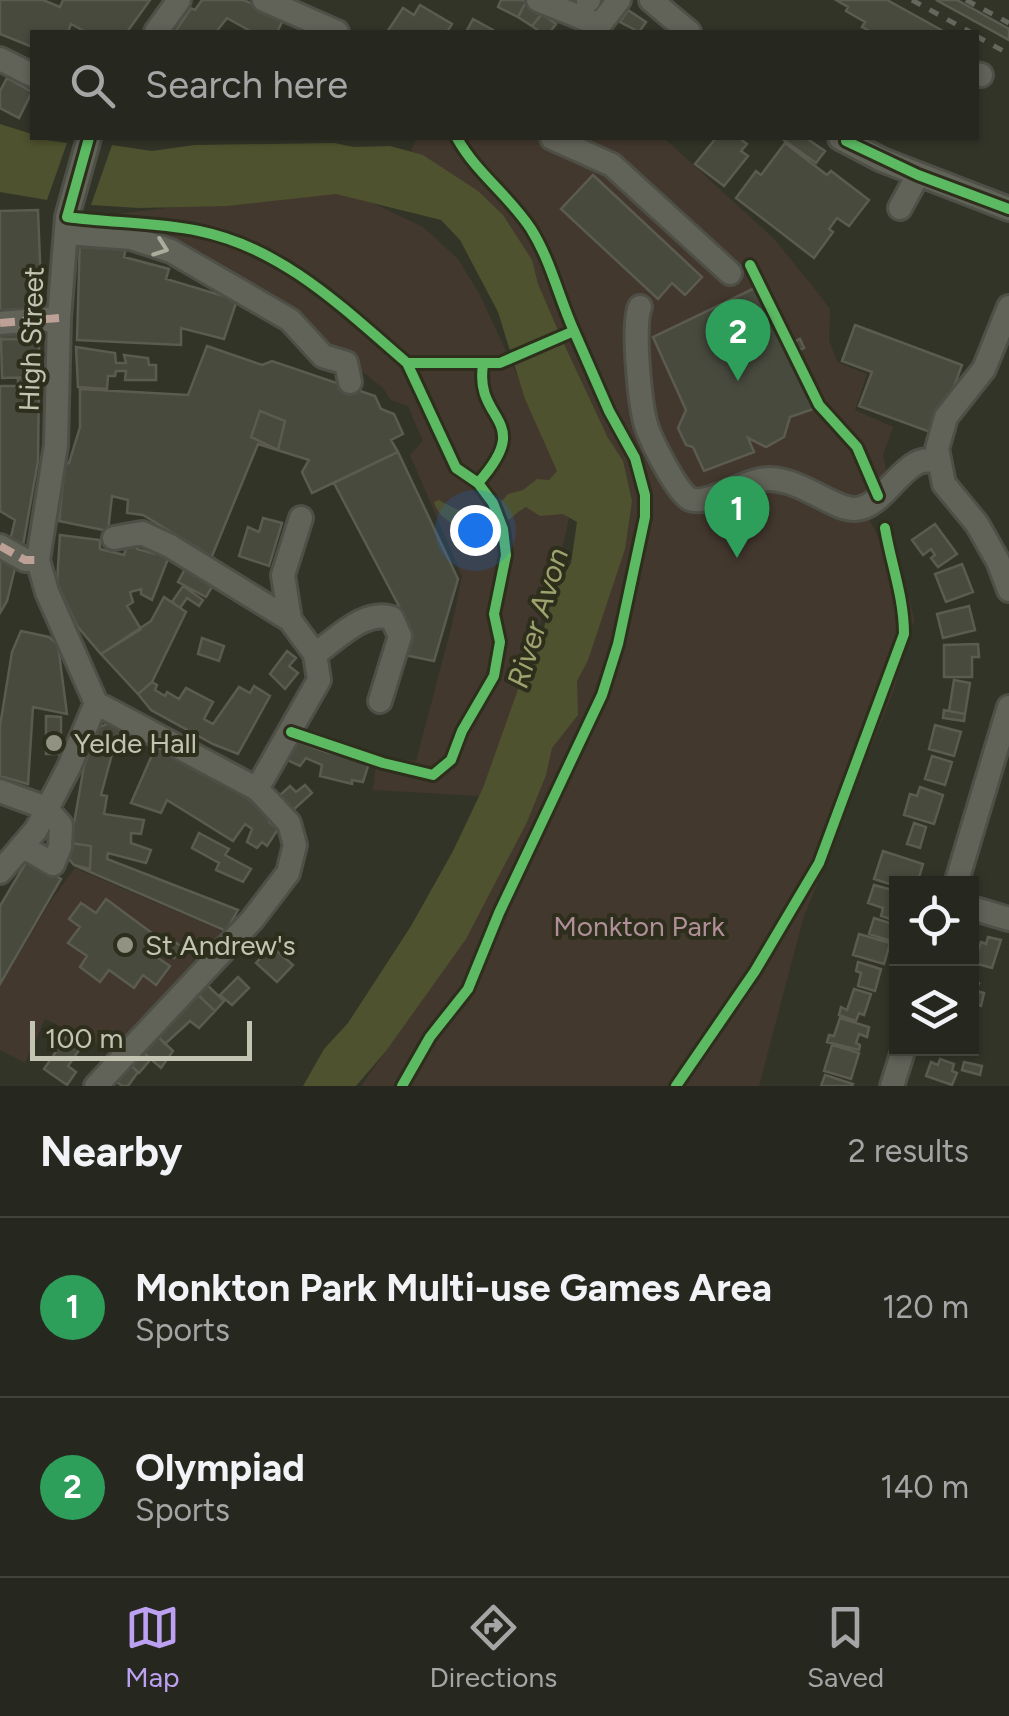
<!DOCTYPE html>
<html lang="en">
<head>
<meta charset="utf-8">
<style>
  body { margin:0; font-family:Figtree,sans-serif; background:#2e2f27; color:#f1f3f6 }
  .controls { position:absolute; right:30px; bottom:30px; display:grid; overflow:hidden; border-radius:0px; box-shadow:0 2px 8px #0004 }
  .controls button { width:90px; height:90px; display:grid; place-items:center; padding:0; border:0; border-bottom:2px solid #42443c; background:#26271e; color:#f1f3f6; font:50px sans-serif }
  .scale { position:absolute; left:30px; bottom:25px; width:222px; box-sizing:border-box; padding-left:10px; border:5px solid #c3c5b2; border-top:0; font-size:28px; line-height:35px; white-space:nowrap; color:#c3c5b2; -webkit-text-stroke:8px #2d2e1c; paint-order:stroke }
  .you { position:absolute; left:475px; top:530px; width:35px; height:35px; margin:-25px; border:8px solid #fff; border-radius:50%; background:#1a73e8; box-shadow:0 0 0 15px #1a73e833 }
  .badge { display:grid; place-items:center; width:65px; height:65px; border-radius:50%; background:#bca0f2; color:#fff; font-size:32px; font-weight:700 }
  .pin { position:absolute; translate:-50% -82px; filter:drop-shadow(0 2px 5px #0008) }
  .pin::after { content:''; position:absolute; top:52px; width:35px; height:30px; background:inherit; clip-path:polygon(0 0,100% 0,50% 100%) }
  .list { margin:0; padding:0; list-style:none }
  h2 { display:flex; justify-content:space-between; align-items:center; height:130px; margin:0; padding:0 40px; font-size:42px }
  h2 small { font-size:32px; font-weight:400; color:#a4a5a4 }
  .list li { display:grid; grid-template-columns:65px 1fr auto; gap:30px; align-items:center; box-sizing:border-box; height:180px; padding:0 40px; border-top:2px solid #42443c }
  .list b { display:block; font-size:38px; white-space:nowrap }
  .list p { margin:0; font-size:32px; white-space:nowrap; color:#a4a5a4 }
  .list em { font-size:32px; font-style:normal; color:#a4a5a4 }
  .icon { flex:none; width:55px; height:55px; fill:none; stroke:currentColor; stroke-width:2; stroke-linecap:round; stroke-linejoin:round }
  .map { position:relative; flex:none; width:1009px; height:1086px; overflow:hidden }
  .search { position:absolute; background:#26271e; box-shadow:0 2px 8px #0004; left:30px; right:30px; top:30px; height:110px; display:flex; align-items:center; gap:25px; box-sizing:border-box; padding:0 35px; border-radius:0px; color:#a4a5a4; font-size:38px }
  .sheet { height:490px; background:#26271e }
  nav { display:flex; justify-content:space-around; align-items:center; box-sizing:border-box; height:140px; border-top:2px solid #42443c; background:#26271e; font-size:28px; color:#a4a5a4 }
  nav a { display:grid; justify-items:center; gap:5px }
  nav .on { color:#bca0f2 }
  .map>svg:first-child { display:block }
  .green { fill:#43382e }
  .water { fill:#4e522e }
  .building { fill:#484a3e; stroke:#5b5b50; stroke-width:2.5 }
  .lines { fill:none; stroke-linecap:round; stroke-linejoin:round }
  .minor-casing { stroke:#4e4f46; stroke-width:28 }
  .minor { stroke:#626358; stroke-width:22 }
  .rail { stroke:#65665c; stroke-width:5; stroke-dasharray:10 10; stroke-linecap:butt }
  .quiet { stroke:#bda197; stroke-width:8; stroke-dasharray:15 8; stroke-linecap:butt }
  .cycleway-casing { stroke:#2d2e1c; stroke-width:16 }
  .cycleway { stroke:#5cba63; stroke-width:10 }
  .oneway { stroke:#abac9c }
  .poi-dot { fill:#919282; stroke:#2d2e1c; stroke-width:4 }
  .labels { text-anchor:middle; stroke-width:8; stroke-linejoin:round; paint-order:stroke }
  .street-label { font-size:28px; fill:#c3c5b2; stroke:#2d2e1c }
  .poi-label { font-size:28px; fill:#c3c5b2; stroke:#2d2e1c; text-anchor:start }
  .park-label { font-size:28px; fill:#b08f98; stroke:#2d2e1c }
  .water-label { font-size:30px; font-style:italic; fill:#9ea36d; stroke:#2d2e1c }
</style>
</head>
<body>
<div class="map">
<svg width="1009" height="1086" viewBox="0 0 1009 1086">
  <rect width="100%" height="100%" fill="#333428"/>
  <path class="green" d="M 417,138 L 664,138 L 774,239 L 810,283 L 830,309 L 829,340 L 837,362 L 867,374 L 855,410 L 893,427 L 883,455 L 887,475 L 867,515 L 910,601 L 914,620 L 893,692 L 803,919 L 759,1086 L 361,1086 L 400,1031 L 531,796 L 629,498 L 409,156 Z
    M 320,188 L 373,203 L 423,227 L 458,259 L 479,293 L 566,481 L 569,518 L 557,570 L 498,757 L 480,796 L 373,790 L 376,765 L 300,741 L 305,732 L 380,757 L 416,761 L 452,625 L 462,576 L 410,455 L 423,441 L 408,406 L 391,400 L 383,388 L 321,339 L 207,267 L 79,229 L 80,217 C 161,211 239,197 320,188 Z
    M 75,868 L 224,932 L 204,959 L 110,1050 L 45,1019 L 25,1063 L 0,1050 L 0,986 L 51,901 Z"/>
  <path class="water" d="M 0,124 L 32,134 L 32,138 L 67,143 L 47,200 L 0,192 Z
    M 334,143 L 354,147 L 390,146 L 423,155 L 478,191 L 503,215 L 532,260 L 538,284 L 563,342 L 608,438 L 623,461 L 632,501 L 625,549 L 588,660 L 577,681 L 578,715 L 552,748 L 546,775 L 527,822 L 466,939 L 386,1051 L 356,1086 L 303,1086 L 324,1049 L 348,1023 L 411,926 L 453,851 L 483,788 L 521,681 L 540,641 L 545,624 L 546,606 L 571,563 L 577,522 L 563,514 L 540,516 L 526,507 C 516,512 509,522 498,526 C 474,533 442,528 434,502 L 439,500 C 467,516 484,524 508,494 L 523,490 L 537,479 L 549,480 L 557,471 L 525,399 L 498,312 L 460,240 L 441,220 L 336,194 L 227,206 L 139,208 L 91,205 L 112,145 L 152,151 L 194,145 Z"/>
  <path class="building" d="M 0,0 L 43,0 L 60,7 L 63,0 L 150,0 L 127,32 L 86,32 L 71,24 L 68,32 L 32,32 L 32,47 L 0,34 Z
    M 202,0 L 243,0 L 285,16 L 277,32 L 252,32 L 227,18 L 216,32 L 175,32 L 191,8 L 195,10 Z
    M 501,0 L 522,0 L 526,2 L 518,17 L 498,7 Z
    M 836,0 L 887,0 L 945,32 L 872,32 L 862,27 L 865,22 L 846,11 L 848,7 Z
    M 936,0 L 957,0 L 1009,29 L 1009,40 Z
    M 526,2 L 542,14 L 532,26 L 518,17 Z
    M 420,5 L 452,24 L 447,32 L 387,32 L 403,8 L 414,15 Z
    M 628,10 L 646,22 L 639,32 L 620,22 Z
    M 542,14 L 556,24 L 550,32 L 540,32 L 532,26 Z
    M 473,19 L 493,30 L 492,32 L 466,32 Z
    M 7,78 L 32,92 L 19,118 L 0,108 L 0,91 Z
    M 716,138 L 739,138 L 747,144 L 741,151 L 748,156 L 724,186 L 695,164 Z
    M 781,138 L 806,138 L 825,151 L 816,163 Z
    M 785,143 L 827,175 L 831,171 L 869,200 L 849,226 L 837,218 L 829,229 L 833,232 L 814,258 L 736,198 L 756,171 L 761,175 Z
    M 593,175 L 702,277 L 685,295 L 672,283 L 658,299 L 561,209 Z
    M 38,210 L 42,312 L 0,316 L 0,211 Z
    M 80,236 L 126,248 L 124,257 L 169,269 L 166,279 L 237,300 L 224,339 L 181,328 L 181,345 L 77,340 Z
    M 759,286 L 787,345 L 800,339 L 804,348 L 791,354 L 816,408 L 790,417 L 784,437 L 766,447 L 748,438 L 754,452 L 704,471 L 693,447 L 686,445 L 678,428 L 686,410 L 653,337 Z
    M 40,322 L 39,340 L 1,339 L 0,345 L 0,327 Z
    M 855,325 L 962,365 L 943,416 L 937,413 L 930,432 L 859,406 L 872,372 L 842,361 Z
    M 1,339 L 39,340 L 39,377 L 2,378 Z
    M 207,346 L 262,365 L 272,361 L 375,396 L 381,409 L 394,414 L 403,434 L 391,440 L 398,452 L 312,493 L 302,472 L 309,460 L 258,444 L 210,561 L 199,555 L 201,550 L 143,515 L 127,513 L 128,500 L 112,496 L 108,531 L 59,521 L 65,464 L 69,463 L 80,427 L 80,389 L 188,395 Z
    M 76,347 L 115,353 L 116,363 L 126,363 L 124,355 L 148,358 L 149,365 L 156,365 L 156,380 L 125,380 L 126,371 L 116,371 L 115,376 L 108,376 L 107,389 L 78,387 Z
    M 39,377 L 38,461 L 22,551 L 9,545 L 15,520 L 0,511 L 0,386 L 18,386 L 18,378 Z
    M 260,411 L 285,421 L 278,450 L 251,437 Z
    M 398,452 L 458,579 L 434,661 L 400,654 L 410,627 L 334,483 Z
    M 263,518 L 282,523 L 269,566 L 239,556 L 248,527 L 259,532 Z
    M 935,524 L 957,554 L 938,567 L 931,558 L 935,555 L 931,549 L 923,555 L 912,540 Z
    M 60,535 L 100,540 L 100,549 L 124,555 L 129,539 L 140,541 L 137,549 L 155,554 L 158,547 L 171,551 L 152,600 L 141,594 L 141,589 L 130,592 L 133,602 L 127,606 L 141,629 L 101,654 L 77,626 L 57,583 Z
    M 0,551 L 17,560 L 7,601 L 0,613 Z
    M 962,564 L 973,592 L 946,602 L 935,574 Z
    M 186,567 L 214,583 L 206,597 L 178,582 Z
    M 183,586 L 203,600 L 199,606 L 187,598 L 180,608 L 172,602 Z
    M 164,597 L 186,612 L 152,682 L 138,694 L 101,654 L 151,621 Z
    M 969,606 L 975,630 L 943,638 L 937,614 Z
    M 21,631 L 49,637 L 58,645 L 67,714 L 33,707 L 28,784 L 0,776 L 0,726 L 12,652 Z
    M 202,638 L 224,646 L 219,661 L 198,654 Z
    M 978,644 L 979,657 L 972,657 L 972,677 L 944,677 L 944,645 Z
    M 287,651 L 296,658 L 289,666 L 298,673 L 285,689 L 270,674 Z
    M 954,680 L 970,683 L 965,714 L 949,711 Z
    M 152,682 L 157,685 L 155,690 L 165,696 L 167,692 L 179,699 L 186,688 L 213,702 L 204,719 L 213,724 L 239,687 L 250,693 L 254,686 L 270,696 L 238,754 L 213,744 L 151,710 L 138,694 Z
    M 944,710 L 965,714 L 964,721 L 943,718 Z
    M 46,716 L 61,717 L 61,754 L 46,754 Z
    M 112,722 L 146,740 L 142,752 L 115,743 L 101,795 L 107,796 L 104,814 L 144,820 L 141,834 L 131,833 L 131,843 L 151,850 L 146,863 L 108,853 L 107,859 L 238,910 L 226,931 L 74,865 L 68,858 L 84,766 L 99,727 Z
    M 935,725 L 961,732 L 954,756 L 929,749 Z
    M 296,741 L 326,752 L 369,763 L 363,782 L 352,780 L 352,784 L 320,776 L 322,765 L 306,758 L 300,766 L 285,759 Z
    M 156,746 L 225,784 L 273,815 L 269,822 L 278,829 L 267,846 L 262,842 L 257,848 L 247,842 L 252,829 L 245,824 L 233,841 L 167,800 L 161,813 L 131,803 Z
    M 932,756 L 952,762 L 945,785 L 925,779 Z
    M 305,785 L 312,793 L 292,811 L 279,796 L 290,786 L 296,792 Z
    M 920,787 L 943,795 L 934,824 L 904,815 L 910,794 L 917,796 Z
    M 914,823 L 926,827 L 920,848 L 907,844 Z
    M 199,833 L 229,849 L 225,855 L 251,869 L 243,882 L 216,870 L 219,863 L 192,848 Z
    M 71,843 L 91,846 L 90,869 L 74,865 L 68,858 Z
    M 883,851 L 923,864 L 917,884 L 896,884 L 896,886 L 874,879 Z
    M 28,859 L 61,879 L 0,984 L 0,906 Z
    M 874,885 L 896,891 L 896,921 L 881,916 L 883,908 L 868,903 Z
    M 106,899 L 160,939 L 164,934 L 182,947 L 174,958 L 164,950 L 158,958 L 170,966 L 156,985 L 143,975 L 134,988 L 109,970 L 100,982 L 80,967 L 87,956 L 68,943 L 80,927 L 69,919 L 81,903 L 96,913 Z
    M 874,918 L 896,925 L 891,941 L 869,934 Z
    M 859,934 L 890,943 L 884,964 L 853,955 Z
    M 988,937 L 1001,940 L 992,968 L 974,963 L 981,942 L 986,944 Z
    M 271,946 L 293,965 L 277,982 L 256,963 Z
    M 858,962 L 881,969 L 875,991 L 858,986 L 861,973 L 856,971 Z
    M 238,977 L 249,988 L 232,1005 L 220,995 Z
    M 972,981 L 979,983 L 976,991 L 984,993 L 981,1006 L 972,1003 Z
    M 206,984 L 224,1001 L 215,1011 L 197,994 Z
    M 854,989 L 871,994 L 864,1015 L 859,1013 L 856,1021 L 839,1015 L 841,1007 L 847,1010 Z
    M 195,992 L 215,1011 L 199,1028 L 190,1021 L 165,1044 L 153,1032 Z
    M 840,1018 L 869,1027 L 867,1037 L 859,1034 L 856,1043 L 860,1045 L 859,1050 L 827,1042 L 829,1035 L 834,1036 Z
    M 153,1032 L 173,1051 L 161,1068 L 138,1048 Z
    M 69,1033 L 84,1043 L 68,1066 L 76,1072 L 67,1085 L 44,1069 Z
    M 832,1045 L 859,1053 L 851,1079 L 824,1071 Z
    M 138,1048 L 151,1059 L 139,1073 L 127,1062 Z
    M 940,1059 L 954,1064 L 952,1071 L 957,1073 L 952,1085 L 926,1076 L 931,1062 L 938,1065 Z
    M 127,1062 L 138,1072 L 128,1086 L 122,1086 L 113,1079 Z
    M 964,1062 L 982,1066 L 980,1075 L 962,1070 Z
    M 825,1075 L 853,1084 L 852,1086 L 821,1086 Z"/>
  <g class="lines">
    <defs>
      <path id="minor" d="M 264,0 L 337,32
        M 538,0 L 600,25
        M 651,0 L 689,32
        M 588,1 L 589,0
        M 156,32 L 179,0
        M 594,32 L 619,0
        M 0,59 L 32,75
        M 976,74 L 981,75
        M 552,138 L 612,165 L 730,273
        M 840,138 L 882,160 L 1009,209
        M 900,208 L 918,175
        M 66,233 L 131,238 L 171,251 L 290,320 L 323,356 L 346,363 L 350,382
        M 640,307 C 632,324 640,408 647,428 C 652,442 677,493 690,499 C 708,507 747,478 770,479 C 803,480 834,510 855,509 C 879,508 895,475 915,464 C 921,460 930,460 937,460
        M 1009,307 L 984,369 L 946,417 L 937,449 L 944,484 L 977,524 L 998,561 L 1009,590
        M 0,323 L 59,318
        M 114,538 L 142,533 L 170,546 L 290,620 L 315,654 L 319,680 L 257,789
        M 0,546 L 25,560 L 38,560
        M 290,620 L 283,575 L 301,518
        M 315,654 C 337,639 364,609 392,618 L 400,636 L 380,701
        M 96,703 L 257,789 L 289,823 L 295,845 L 288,873 L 252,920 L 96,1086
        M 0,791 L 46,808 L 61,825 L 60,847 L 53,864 L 22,846
        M 0,872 L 36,830 L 69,767 L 96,703 L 47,592 L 38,560 L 56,445 L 59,318 L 67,217 L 89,138
        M 956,884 L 1009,707
        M 972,908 L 1009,919
        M 892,1086 L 904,1048"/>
    </defs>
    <use href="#minor" class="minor-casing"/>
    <use href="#minor" class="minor"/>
    <path class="rail" d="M 912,0 L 970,32
      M 966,0 L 1009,23
      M 976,36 L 1009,54"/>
    <path class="quiet" d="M 0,323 L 59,318
      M 0,546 L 25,560 L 38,560"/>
    <defs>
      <path id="cycleway" d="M 89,138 L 67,217 C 110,223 155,222 199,231 C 283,248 344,309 407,363 L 500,363 L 574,331 L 609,411 L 635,458 L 645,495 L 645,517 L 618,644 L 602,695 L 499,913 L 468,989 L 430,1037 L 402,1086
        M 457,138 C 477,174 508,194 531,229 C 551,261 559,298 574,331
        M 846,141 L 918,175 L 1009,209
        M 750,265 L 819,405 L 857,447 L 878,496
        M 478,483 C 536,418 474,423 483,365
        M 291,732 L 383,763 L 433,775 L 451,760 L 462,731 L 494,676 L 500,642 L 494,614 L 506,555 L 503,529 L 493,503 L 478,483 L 456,468 L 407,363
        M 676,1086 L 755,971 L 819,863 L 904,634 C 904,597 891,564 885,528"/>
    </defs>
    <use href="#cycleway" class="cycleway-casing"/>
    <use href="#cycleway" class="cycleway"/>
  </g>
  <defs><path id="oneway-chevron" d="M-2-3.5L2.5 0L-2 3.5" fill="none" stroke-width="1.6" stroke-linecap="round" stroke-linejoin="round" transform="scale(2.5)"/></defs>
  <use class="oneway" href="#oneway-chevron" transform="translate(161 248) rotate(20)"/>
  <g class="poi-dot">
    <circle cx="54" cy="743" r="10"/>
    <circle cx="125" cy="945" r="10"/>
  </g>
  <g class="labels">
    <g class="street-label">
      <text transform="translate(31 339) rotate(-88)" y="10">High Street</text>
    </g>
    <g class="poi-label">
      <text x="74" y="753">Yelde Hall</text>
      <text x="145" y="955">St Andrew's</text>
    </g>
    <g class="park-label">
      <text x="639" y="936">Monkton Park</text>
    </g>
    <g class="water-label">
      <text transform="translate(538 618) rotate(-73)" y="10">River Avon</text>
    </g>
  </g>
</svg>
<div class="controls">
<button><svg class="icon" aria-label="locate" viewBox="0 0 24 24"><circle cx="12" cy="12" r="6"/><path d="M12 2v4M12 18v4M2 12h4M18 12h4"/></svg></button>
<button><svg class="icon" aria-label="layers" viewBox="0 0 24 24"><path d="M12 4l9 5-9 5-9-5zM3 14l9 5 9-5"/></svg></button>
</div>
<div class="scale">100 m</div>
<div class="you"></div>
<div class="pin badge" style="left:737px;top:558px;background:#2e9e5b">1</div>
<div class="pin badge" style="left:738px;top:381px;background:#2e9e5b">2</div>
<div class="search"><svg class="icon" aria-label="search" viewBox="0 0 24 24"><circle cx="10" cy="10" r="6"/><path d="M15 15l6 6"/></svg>Search here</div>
</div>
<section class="sheet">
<h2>Nearby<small>2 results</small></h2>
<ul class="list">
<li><span class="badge" style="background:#2e9e5b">1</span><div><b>Monkton Park Multi-use Games Area</b><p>Sports</p></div><em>120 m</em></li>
<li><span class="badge" style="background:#2e9e5b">2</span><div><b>Olympiad</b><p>Sports</p></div><em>140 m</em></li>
</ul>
</section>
<nav>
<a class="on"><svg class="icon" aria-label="map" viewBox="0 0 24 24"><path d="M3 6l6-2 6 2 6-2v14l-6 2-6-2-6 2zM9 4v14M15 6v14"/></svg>Map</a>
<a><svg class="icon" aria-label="directions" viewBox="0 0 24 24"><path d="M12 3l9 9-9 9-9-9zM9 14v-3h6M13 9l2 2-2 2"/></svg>Directions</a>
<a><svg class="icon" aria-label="saved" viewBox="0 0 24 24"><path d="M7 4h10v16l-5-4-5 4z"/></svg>Saved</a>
</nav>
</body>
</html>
